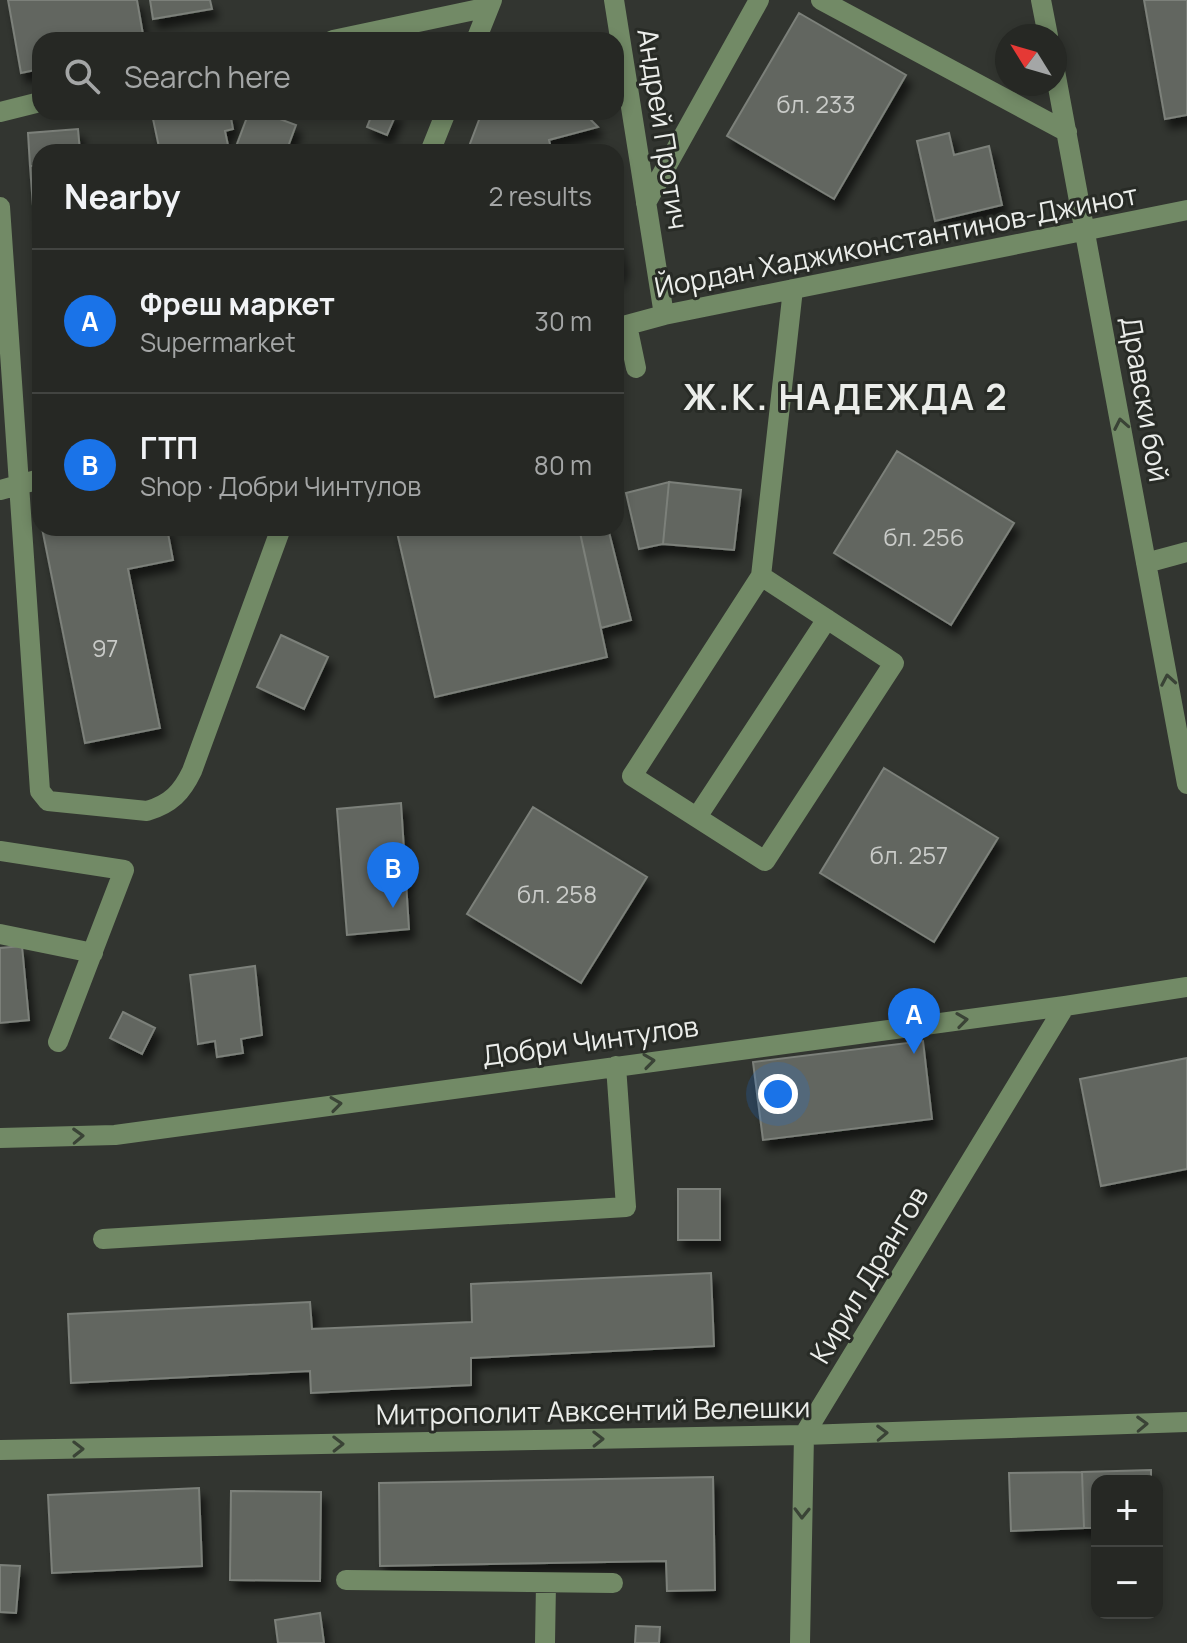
<!DOCTYPE html>
<html lang="en">
<head>
<meta charset="utf-8">
<style>
  body { margin:0; font-family:Manrope,sans-serif; background:#2e302c; color:#f1f3f6 }
  .controls { position:absolute; right:24px; bottom:24px; display:grid; overflow:hidden; border-radius:16px; box-shadow:0 4px 12px #0003 }
  .controls button { width:72px; height:72px; display:grid; place-items:center; padding:0; border:0; border-bottom:2px solid #424441; background:#262824; color:#f1f3f6; font:40px sans-serif }
  .compass { position:absolute; left:995px; top:24px; width:72px; height:72px; border-radius:50%; background:#262824; box-shadow:0 4px 12px #0003; rotate:307deg }
  .you { position:absolute; left:778px; top:1094px; width:28px; height:28px; margin:-20px; border:6px solid #fff; border-radius:50%; background:#1a73e8; box-shadow:0 0 0 12px #1a73e833 }
  .badge { display:grid; place-items:center; width:52px; height:52px; border-radius:50%; background:#1a73e8; color:#fff; font-size:26px; font-weight:700 }
  .pin { position:absolute; translate:-50% -66px; filter:drop-shadow(0 2px 4px #0008) }
  .pin::after { content:''; position:absolute; top:42px; width:28px; height:24px; background:inherit; clip-path:polygon(0 0,100% 0,50% 100%) }
  .list { margin:0; padding:0; list-style:none }
  h2 { display:flex; justify-content:space-between; align-items:center; height:104px; margin:0; padding:0 32px; font-size:34px }
  h2 small { font-size:26px; font-weight:400; color:#a4a6a6 }
  .list li { display:grid; grid-template-columns:52px 1fr auto; gap:24px; align-items:center; box-sizing:border-box; height:144px; padding:0 32px; border-top:2px solid #424441 }
  .list b { display:block; font-size:30px; white-space:nowrap }
  .list p { margin:0; font-size:26px; white-space:nowrap; color:#a4a6a6 }
  .list em { font-size:26px; font-style:normal; color:#a4a6a6 }
  .icon { flex:none; width:44px; height:44px; fill:none; stroke:currentColor; stroke-width:2; stroke-linecap:round; stroke-linejoin:round }
  .map { position:relative; flex:none; width:1187px; height:1643px; overflow:hidden }
  .search { position:absolute; background:#262824; box-shadow:0 4px 12px #0003; left:32px; top:32px; width:592px; height:88px; display:flex; align-items:center; gap:20px; box-sizing:border-box; padding:0 28px; border-radius:24px; color:#a4a6a6; font-size:30px }
  .panel { position:absolute; background:#262824; box-shadow:0 4px 12px #0003; left:32px; top:144px; width:592px; height:392px; border-radius:24px }
  .map>svg:first-child { display:block }
  .building { fill:#626660; stroke:#7c807a; stroke-width:2; filter:url(#shadow) }
  .lines { fill:none; stroke-linecap:round; stroke-linejoin:round }
  .minor { stroke:#728a66; stroke-width:20 }
  .oneway { stroke:#3a4336 }
  .labels { text-anchor:middle; stroke-width:6; stroke-linejoin:round; paint-order:stroke }
  .number-label { font-size:24px; fill:#c9cbc8 }
  .street-label { font-size:28px; fill:#ebedea; stroke:#282b26 }
  .district-label { font-size:36px; font-weight:bold; letter-spacing:2px; fill:#ebedea; stroke:#282b26 }
</style>
</head>
<body>
<div class="map">
<svg width="1187" height="1643" viewBox="0 0 1187 1643">
  <defs>
    <filter id="shadow"><feDropShadow dx="5" dy="9" stdDeviation="4" flood-color="#0009"/></filter>
  </defs>
  <rect width="100%" height="100%" fill="#323530"/>
  <path class="building" d="M 8,0 L 137,0 L 144,40 L 40,40 L 40,69 L 21,73 Z
    M 150,0 L 210,0 L 212,9 L 153,19 Z
    M 1144,0 L 1187,0 L 1187,115 L 1165,119 Z
    M 799,13 L 906,75 L 834,199 L 727,136 Z
    M 184,112 L 230,112 L 233,129 L 225,131 L 229,150 L 160,152 L 153,119 Z
    M 249,112 L 261,112 L 296,125 L 286,152 L 234,152 Z
    M 373,112 L 397,112 L 387,135 L 367,127 Z
    M 482,112 L 583,112 L 598,127 L 549,140 L 552,152 L 474,152 L 468,149 Z
    M 78,129 L 80,152 L 40,152 L 40,166 L 30,166 L 28,133 Z
    M 949,133 L 954,155 L 989,146 L 1002,205 L 935,221 L 917,141 Z
    M 30,166 L 40,166 L 40,231 L 35,232 Z
    M 616,239 L 622,266 L 616,279 Z
    M 897,451 L 1014,523 L 951,625 L 834,553 Z
    M 669,482 L 741,490 L 734,550 L 663,544 Z
    M 669,482 L 663,544 L 639,549 L 626,493 Z
    M 42,528 L 167,528 L 173,560 L 128,569 L 160,728 L 85,743 Z
    M 396,528 L 579,528 L 607,657 L 435,697 Z
    M 579,528 L 608,528 L 631,620 L 601,628 Z
    M 281,635 L 328,657 L 304,709 L 257,687 Z
    M 884,768 L 998,838 L 934,942 L 820,873 Z
    M 401,803 L 409,929 L 347,935 L 337,809 Z
    M 533,807 L 647,877 L 581,983 L 467,914 Z
    M 22,946 L 29,1020 L 0,1023 L 0,948 Z
    M 255,966 L 262,1035 L 241,1039 L 243,1053 L 217,1057 L 215,1041 L 198,1044 L 190,975 Z
    M 123,1012 L 155,1028 L 142,1054 L 110,1038 Z
    M 923,1041 L 932,1119 L 763,1140 L 753,1062 Z
    M 1187,1058 L 1187,1169 L 1101,1186 L 1080,1079 Z
    M 678,1189 L 720,1189 L 720,1240 L 678,1240 Z
    M 711,1273 L 714,1346 L 471,1358 L 471,1385 L 311,1393 L 310,1371 L 71,1383 L 68,1314 L 310,1302 L 312,1329 L 472,1322 L 471,1284 Z
    M 1151,1470 L 1151,1481 L 1097,1481 L 1097,1528 L 1084,1528 L 1082,1472 Z
    M 1082,1472 L 1084,1528 L 1011,1531 L 1009,1473 Z
    M 713,1477 L 715,1590 L 667,1591 L 666,1561 L 380,1566 L 379,1483 Z
    M 199,1488 L 202,1566 L 52,1573 L 48,1495 Z
    M 231,1491 L 321,1492 L 320,1581 L 230,1580 Z
    M 0,1565 L 20,1566 L 16,1613 L 0,1612 Z
    M 320,1613 L 324,1643 L 278,1643 L 275,1620 Z
    M 636,1626 L 660,1627 L 659,1643 L 635,1643 Z"/>
  <g class="lines">
    <path class="minor" d="M 614,0 L 664,315
      M 821,0 L 1067,132
      M 1041,0 L 1048,36
      M 333,40 L 489,7
      M 476,40 L 492,0
      M 1055,71 L 1187,784
      M 0,112 L 40,102
      M 430,152 L 446,112
      M 646,203 L 759,0
      M 0,207 L 40,791 L 48,801 L 147,811 C 171,804 182,792 192,771 L 281,528
      M 627,325 L 636,368
      M 616,328 L 664,315 L 1187,210
      M 0,490 L 40,479
      M 1146,563 L 1187,552
      M 761,576 L 894,663 L 765,861 L 632,776 Z
      M 761,576 L 793,289
      M 697,817 L 827,619
      M 0,851 L 124,870 L 58,1042
      M 0,934 L 93,953
      M 0,1138 L 115,1135 L 1065,1006 L 1187,987
      M 103,1239 L 626,1207 L 616,1066
      M 0,1450 L 804,1435 L 1187,1422
      M 346,1580 L 613,1583
      M 545,1643 L 546,1583
      M 800,1643 L 804,1435 L 1065,1006"/>
  </g>
  <defs><path id="oneway-chevron" d="M-2-3.5L2.5 0L-2 3.5" fill="none" stroke-width="1.6" stroke-linecap="round" stroke-linejoin="round" transform="scale(2)"/></defs>
  <g class="oneway">
    <use href="#oneway-chevron" transform="translate(1121 424) rotate(-101)"/>
    <use href="#oneway-chevron" transform="translate(1168 680) rotate(-100)"/>
    <use href="#oneway-chevron" transform="translate(962 1020) rotate(-8)"/>
    <use href="#oneway-chevron" transform="translate(649 1061) rotate(-8)"/>
    <use href="#oneway-chevron" transform="translate(336 1104) rotate(-8)"/>
    <use href="#oneway-chevron" transform="translate(78 1136) rotate(-2)"/>
    <use href="#oneway-chevron" transform="translate(1142 1424) rotate(-2)"/>
    <use href="#oneway-chevron" transform="translate(882 1433) rotate(-2)"/>
    <use href="#oneway-chevron" transform="translate(598 1439) rotate(-1)"/>
    <use href="#oneway-chevron" transform="translate(338 1444) rotate(-1)"/>
    <use href="#oneway-chevron" transform="translate(78 1449) rotate(-1)"/>
    <use href="#oneway-chevron" transform="translate(802 1513) rotate(91)"/>
  </g>
  <g class="labels">
    <g class="number-label">
      <text x="816" y="113">бл. 233</text>
      <text x="924" y="546">бл. 256</text>
      <text x="105" y="657">97</text>
      <text x="909" y="864">бл. 257</text>
      <text x="557" y="903">бл. 258</text>
    </g>
    <g class="street-label">
      <text transform="translate(663 129) rotate(81)" y="10">Андрей Протич</text>
      <text transform="translate(896 241) rotate(-11)" y="10">Йордан Хаджиконстантинов-Джинот</text>
      <text transform="translate(1145 399) rotate(80)" y="10">Дравски бой</text>
      <text transform="translate(590 1041) rotate(-8)" y="10">Добри Чинтулов</text>
      <text transform="translate(869 1275) rotate(-59)" y="10">Кирил Дрангов</text>
      <text transform="translate(593 1411) rotate(-1)" y="10">Митрополит Авксентий Велешки</text>
    </g>
    <g class="district-label">
      <text x="846" y="410">Ж.К. НАДЕЖДА 2</text>
    </g>
  </g>
</svg>
<div class="controls">
<button>+</button>
<button>−</button>
</div>
<svg class="compass" viewBox="-18 -18 36 36"><path d="M0-13l5 13h-10z" fill="#e53935"/><path d="M0 13l5-13h-10z" fill="#a4a6a6"/></svg>
<div class="you"></div>
<div class="pin badge" style="left:914px;top:1054px">A</div>
<div class="pin badge" style="left:393px;top:908px">B</div>
<div class="search"><svg class="icon" aria-label="search" viewBox="0 0 24 24"><circle cx="10" cy="10" r="6"/><path d="M15 15l6 6"/></svg>Search here</div>
<section class="panel">
<h2>Nearby<small>2 results</small></h2>
<ul class="list">
<li><span class="badge">A</span><div><b>Фреш маркет</b><p>Supermarket</p></div><em>30 m</em></li>
<li><span class="badge">B</span><div><b>ГТП</b><p>Shop · Добри Чинтулов</p></div><em>80 m</em></li>
</ul>
</section>
</div>
</body>
</html>
